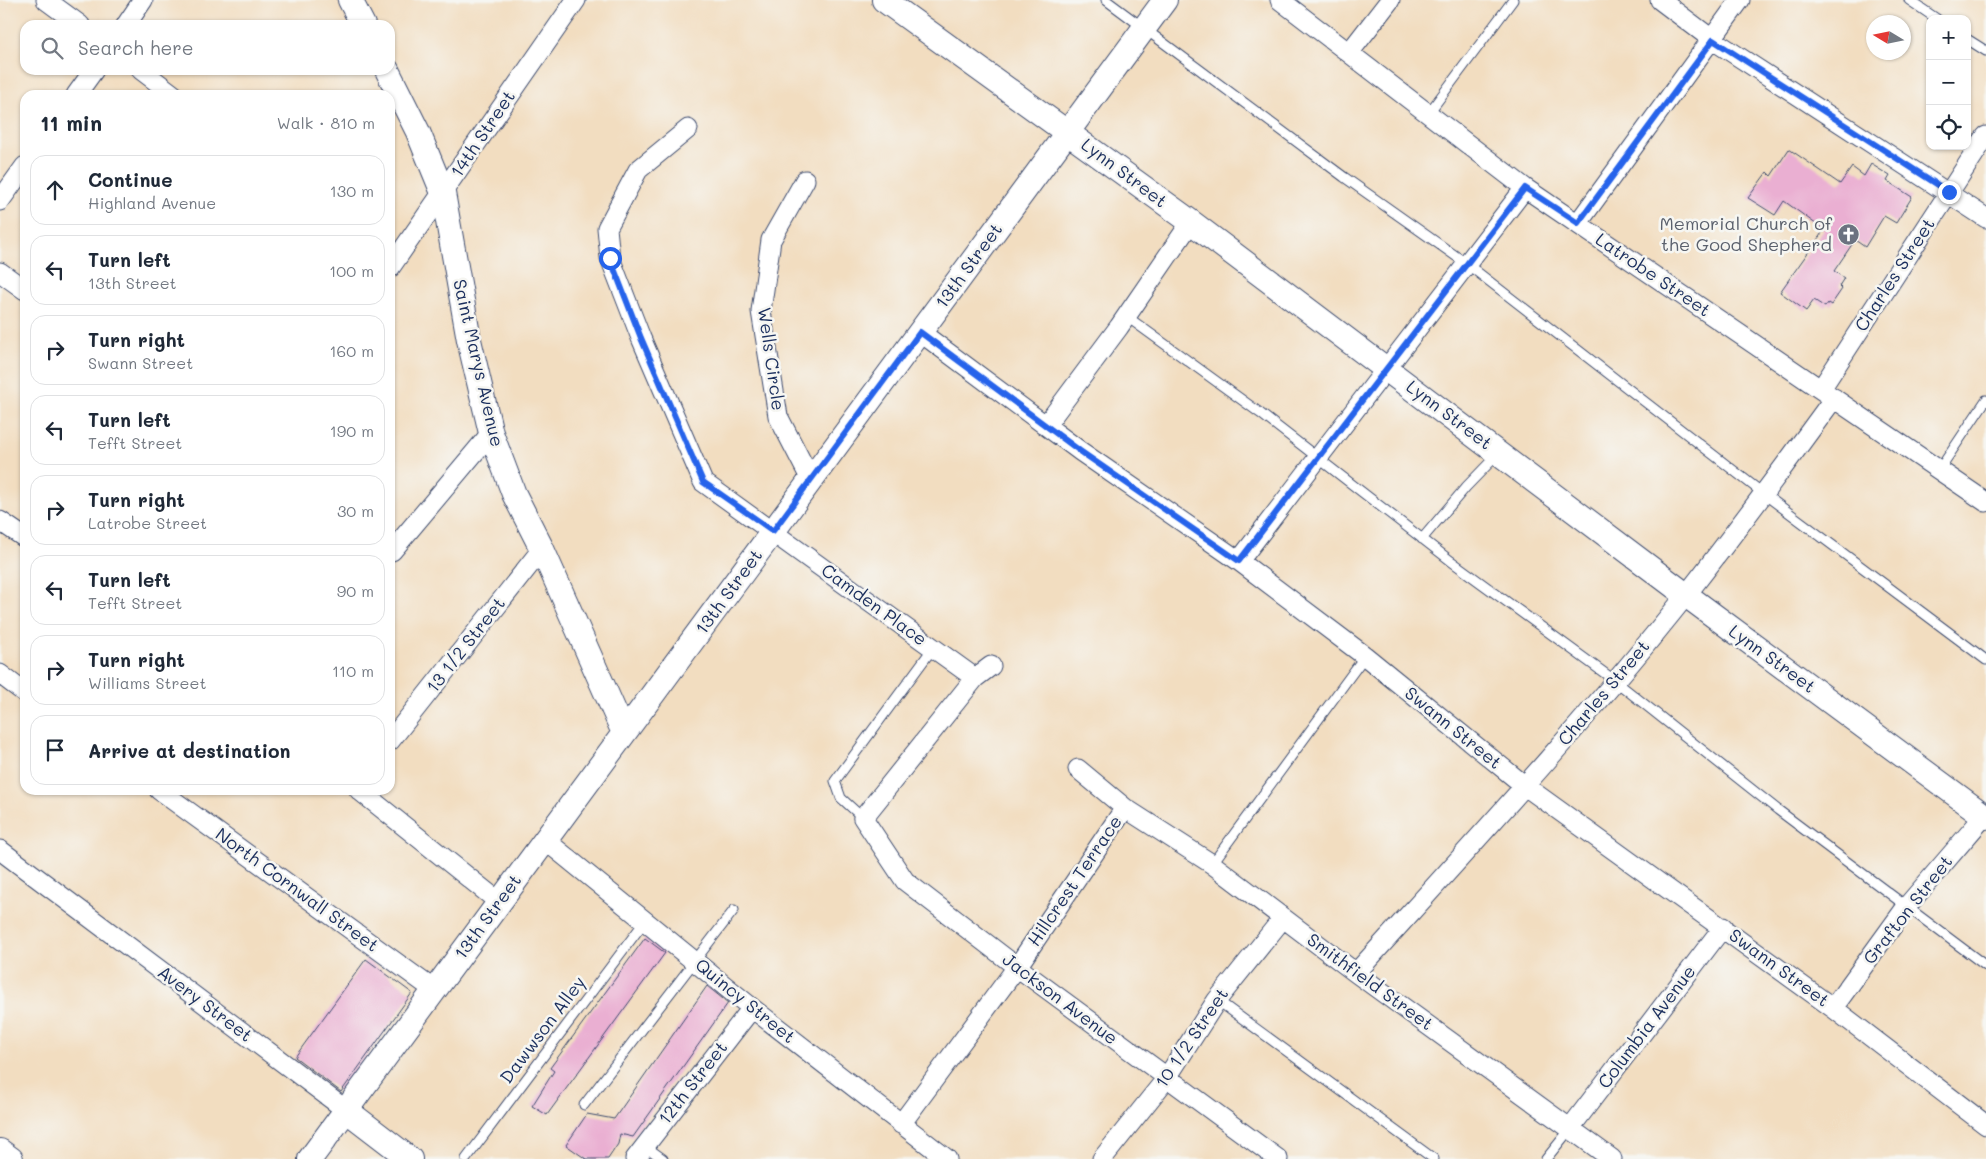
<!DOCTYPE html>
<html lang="en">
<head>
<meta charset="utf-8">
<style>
  body { margin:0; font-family:Mali,sans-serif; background:#f2f2f3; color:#1f2937 }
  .controls { position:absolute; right:15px; top:15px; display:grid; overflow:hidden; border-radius:10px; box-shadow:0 1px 4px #0004 }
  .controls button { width:45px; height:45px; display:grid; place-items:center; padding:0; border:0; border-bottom:1px solid #e0e1e3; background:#fff; color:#1f2937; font:25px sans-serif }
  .compass { position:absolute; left:1866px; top:15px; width:45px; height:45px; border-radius:50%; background:#fff; box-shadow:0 1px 4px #0004; rotate:280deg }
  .stop { position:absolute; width:15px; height:15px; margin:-11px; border:4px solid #2563eb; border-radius:50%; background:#fff }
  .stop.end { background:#2563eb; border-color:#fff; box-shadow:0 1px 5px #0008 }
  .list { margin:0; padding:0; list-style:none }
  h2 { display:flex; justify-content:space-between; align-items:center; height:65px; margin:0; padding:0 20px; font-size:21px }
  h2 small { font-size:16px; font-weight:400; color:#747a83 }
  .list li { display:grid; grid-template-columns:32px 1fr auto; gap:15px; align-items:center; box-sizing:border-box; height:70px; margin:0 10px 10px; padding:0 10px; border:1px solid #e0e1e3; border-radius:15px }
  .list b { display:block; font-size:19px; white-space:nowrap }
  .list p { margin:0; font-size:16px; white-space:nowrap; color:#747a83 }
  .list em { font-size:16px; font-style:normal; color:#747a83 }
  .icon { flex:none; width:28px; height:28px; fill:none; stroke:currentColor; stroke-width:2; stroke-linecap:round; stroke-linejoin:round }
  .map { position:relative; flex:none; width:1986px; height:1159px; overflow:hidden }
  .search { position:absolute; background:#fff; box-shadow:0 1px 4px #0004; left:20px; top:20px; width:375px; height:55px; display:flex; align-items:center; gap:12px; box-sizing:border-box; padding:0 18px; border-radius:15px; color:#747a83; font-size:19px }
  .panel { position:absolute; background:#fff; box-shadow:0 1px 4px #0004; left:20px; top:90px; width:375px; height:705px; border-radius:15px }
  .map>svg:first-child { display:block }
  .building { fill:#eaafd2 }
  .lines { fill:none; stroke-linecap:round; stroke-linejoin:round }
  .service-casing { stroke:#3b496d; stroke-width:11 }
  .minor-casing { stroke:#3b496d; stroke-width:21 }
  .tertiary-casing { stroke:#3b496d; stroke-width:26 }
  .service { stroke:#fff; stroke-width:9 }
  .minor { stroke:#fff; stroke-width:19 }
  .tertiary { stroke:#fff; stroke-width:24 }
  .route { stroke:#2563eb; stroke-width:6 }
  .labels { text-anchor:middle; stroke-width:5; stroke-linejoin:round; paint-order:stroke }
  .street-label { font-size:18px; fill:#1b2f5e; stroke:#f6f6f2 }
  .worship-label { font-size:18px; fill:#5b616d; stroke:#f6f6f2; text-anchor:end }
</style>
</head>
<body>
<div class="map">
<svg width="1986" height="1159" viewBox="0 0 1986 1159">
  <rect width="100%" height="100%" fill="#f6f6f2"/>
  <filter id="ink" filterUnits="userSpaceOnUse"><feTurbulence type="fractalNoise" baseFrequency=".02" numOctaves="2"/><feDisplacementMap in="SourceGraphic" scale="10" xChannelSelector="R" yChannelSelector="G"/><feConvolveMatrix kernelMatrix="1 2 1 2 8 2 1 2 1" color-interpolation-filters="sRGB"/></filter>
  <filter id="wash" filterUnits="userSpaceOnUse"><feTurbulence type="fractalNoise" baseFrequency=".0096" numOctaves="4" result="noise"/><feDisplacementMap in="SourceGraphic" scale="20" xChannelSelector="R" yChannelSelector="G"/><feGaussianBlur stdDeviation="1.12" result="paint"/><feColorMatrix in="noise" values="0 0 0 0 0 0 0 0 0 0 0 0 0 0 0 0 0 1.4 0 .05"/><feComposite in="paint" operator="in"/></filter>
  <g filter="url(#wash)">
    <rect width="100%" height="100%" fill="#f2ddc0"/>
    <g id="blocks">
      <path class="building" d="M 1789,149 L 1840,184 L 1852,167 L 1864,176 L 1871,164 L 1890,176 L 1887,181 L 1912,197 L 1896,223 L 1884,216 L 1865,247 L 1855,240 L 1834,271 L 1844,278 L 1839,286 L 1842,289 L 1831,305 L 1828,303 L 1825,307 L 1814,300 L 1806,311 L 1780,292 L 1824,230 L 1784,201 L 1775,215 L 1748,198 L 1767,172 L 1771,176 Z
        M 645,938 L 665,953 L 547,1115 L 532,1106 L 554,1071 L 550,1068 Z
        M 366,959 L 412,993 L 341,1092 L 295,1057 Z
        M 707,986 L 728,1003 L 633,1137 L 620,1134 L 618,1144 L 608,1159 L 586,1159 L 566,1145 L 587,1114 L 614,1119 Z"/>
    </g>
  </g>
  <g filter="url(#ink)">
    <use href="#blocks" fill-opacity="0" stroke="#3b496d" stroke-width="1"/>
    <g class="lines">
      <defs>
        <path id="service" d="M 1106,0 L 1344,177 L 1467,264 L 1764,494 L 1986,660
          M 1909,0 L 1937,19
          M 1967,39 L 1986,51
          M 1428,114 L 1513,0
          M 1126,316 L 1260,413 L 1451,561 L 1614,680 L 1778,810 L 1986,966
          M 1939,470 L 1986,400
          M 1422,539 L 1466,487 L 1497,455
          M 863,818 L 841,798 L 835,781 L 933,648
          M 1212,864 L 1365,656
          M 1217,1000 L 1434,1159
          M 584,1105 L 734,910
          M 645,1146 L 663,1159
          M 466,1159 L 645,921
          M 1546,1159 L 1571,1128"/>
        <path id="minor" d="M 46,0 L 80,25
          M 1280,0 L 1525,188 L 1986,502
          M 1660,0 L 1713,40 L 1986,218
          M 126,25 L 143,0
          M 1349,53 L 1390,0
          M 141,70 L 174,95
          M 76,95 L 94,70
          M 688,129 L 638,170 L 607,228 L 610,258 L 641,338 L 703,482 L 975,678
          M 805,180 L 771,240 L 761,311 L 778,416 L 811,480
          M 0,201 L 25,166
          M 1578,223 L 1740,0
          M 390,268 L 576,0
          M 0,272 L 25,290
          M 920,332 L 1080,451 L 1239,561 L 1365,656 L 1525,786 L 1833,1008 L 1986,1125
          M 1821,389 L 1986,136
          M 1046,425 L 1119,327 L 1191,222
          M 0,521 L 25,538
          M 390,550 L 392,551 L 491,433
          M 1239,561 L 1525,188
          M 991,666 L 975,678 L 863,818 L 905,881 L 1017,967 L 1278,1159
          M 0,674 L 25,693
          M 390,741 L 542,549
          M 1078,769 L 1125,808 L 1212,864 L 1356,973 L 1612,1159
          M 159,790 L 434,990
          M 359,790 L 499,902
          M 545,840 L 752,1008 L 947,1159
          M 0,850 L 346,1110
          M 1356,973 C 1468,849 1582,726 1687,594 C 1737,530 1786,464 1834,398
          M 1833,1008 L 1907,906 L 1986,814
          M 901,1124 L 1017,967 L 1125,808
          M 1571,1127 L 1723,927
          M 635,1159 L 752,1008
          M 1102,1159 L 1166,1079 L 1217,1000 L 1283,918"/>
        <path id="tertiary" d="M 350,0 L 363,25
          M 884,0 L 1191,222 L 1686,595 L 1986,817
          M 387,70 L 418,132 L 443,193 L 469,340 L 491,433 L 514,494 L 542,549 L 624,733
          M 346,1110 L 410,1159
          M 0,1151 L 11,1159
          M 310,1159 L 1165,0"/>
      </defs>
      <use href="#service" class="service-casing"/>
      <use href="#minor" class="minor-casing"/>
      <use href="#tertiary" class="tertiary-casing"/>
      <use href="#service" class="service"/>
      <use href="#minor" class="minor"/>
      <use href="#tertiary" class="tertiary"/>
    </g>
  </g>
  <g class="lines" filter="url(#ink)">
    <path class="route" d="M 610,258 L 641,338 L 703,482 L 773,531 L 920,332 L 1080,451 L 1239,561 L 1525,188 L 1578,223 L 1713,40 L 1949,192"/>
  </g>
  <defs>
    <symbol id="church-disc" viewBox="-11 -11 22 22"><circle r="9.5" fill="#6b7280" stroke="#f6f6f2"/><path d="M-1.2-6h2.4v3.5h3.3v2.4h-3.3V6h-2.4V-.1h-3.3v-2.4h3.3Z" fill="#fff"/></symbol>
  </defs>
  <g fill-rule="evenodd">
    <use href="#church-disc" x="1836" y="222" width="25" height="25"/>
  </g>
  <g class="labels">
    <g class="street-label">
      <text transform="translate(483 134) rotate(-56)" y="6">14th Street</text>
      <text transform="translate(1124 173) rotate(37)" y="6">Lynn Street</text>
      <text transform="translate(969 266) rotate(-54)" y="6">13th Street</text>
      <text transform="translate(1653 275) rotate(34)" y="6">Latrobe Street</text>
      <text transform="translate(1895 275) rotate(-57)" y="6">Charles Street</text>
      <text transform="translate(771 359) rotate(82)" y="6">Wells Circle</text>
      <text transform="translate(478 363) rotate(77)" y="6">Saint Marys Avenue</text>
      <text transform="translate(1449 415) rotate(37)" y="6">Lynn Street</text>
      <text transform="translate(729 592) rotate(-54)" y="6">13th Street</text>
      <text transform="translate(874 605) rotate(36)" y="6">Camden Place</text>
      <text transform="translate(466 645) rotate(-52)" y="6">13 1/2 Street</text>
      <text transform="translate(1772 659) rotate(36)" y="6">Lynn Street</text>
      <text transform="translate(1604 693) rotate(-50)" y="6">Charles Street</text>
      <text transform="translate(1453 728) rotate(39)" y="6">Swann Street</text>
      <text transform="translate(1075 881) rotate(-56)" y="6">Hillcrest Terrace</text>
      <text transform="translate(297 890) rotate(36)" y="6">North Cornwall Street</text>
      <text transform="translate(1908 910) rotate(-52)" y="6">Grafton Street</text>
      <text transform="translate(488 917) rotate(-54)" y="6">13th Street</text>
      <text transform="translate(1779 968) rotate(36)" y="6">Swann Street</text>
      <text transform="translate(1370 982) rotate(36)" y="6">Smithfield Street</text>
      <text transform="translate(1060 999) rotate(37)" y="6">Jackson Avenue</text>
      <text transform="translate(745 1001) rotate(39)" y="6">Quincy Street</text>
      <text transform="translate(205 1004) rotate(37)" y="6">Avery Street</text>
      <text transform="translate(1647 1027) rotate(-53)" y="6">Columbia Avenue</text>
      <text transform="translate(543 1030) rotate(-53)" y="6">Dawwson Alley</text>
      <text transform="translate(1192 1038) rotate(-56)" y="6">10 1/2 Street</text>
      <text transform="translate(693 1083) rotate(-52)" y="6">12th Street</text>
    </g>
    <g class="worship-label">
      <text x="1832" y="230">Memorial Church of<tspan x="1832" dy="21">the Good Shepherd</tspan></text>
    </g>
  </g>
</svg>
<div class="controls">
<button>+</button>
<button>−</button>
<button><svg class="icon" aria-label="locate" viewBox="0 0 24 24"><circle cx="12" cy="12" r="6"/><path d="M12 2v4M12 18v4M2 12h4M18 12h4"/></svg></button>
</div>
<svg class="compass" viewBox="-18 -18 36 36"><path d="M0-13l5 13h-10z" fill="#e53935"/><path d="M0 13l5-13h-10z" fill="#747a83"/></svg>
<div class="stop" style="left:610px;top:258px"></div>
<div class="stop end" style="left:1949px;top:192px"></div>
<div class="search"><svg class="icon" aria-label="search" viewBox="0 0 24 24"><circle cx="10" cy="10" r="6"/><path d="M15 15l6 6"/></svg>Search here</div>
<section class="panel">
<h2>11 min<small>Walk · 810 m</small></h2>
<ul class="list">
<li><svg class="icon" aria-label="ahead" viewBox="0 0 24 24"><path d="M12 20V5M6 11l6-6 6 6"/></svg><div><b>Continue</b><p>Highland Avenue</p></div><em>130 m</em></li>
<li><svg class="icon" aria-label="left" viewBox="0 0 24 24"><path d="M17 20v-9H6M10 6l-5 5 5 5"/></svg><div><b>Turn left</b><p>13th Street</p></div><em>100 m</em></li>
<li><svg class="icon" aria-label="right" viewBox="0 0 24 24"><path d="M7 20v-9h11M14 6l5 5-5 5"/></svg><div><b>Turn right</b><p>Swann Street</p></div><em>160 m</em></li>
<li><svg class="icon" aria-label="left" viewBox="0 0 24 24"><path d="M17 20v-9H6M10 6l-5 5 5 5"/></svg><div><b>Turn left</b><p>Tefft Street</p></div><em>190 m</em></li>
<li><svg class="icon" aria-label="right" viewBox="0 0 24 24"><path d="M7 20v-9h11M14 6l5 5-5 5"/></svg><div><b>Turn right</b><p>Latrobe Street</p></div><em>30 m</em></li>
<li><svg class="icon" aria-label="left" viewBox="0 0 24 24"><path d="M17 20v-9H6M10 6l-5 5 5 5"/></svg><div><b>Turn left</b><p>Tefft Street</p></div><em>90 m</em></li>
<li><svg class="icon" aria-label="right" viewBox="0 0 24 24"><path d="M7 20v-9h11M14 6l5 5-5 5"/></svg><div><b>Turn right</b><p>Williams Street</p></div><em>110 m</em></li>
<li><svg class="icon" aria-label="arrive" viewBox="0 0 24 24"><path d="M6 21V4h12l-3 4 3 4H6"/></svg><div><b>Arrive at destination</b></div></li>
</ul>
</section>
</div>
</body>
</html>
